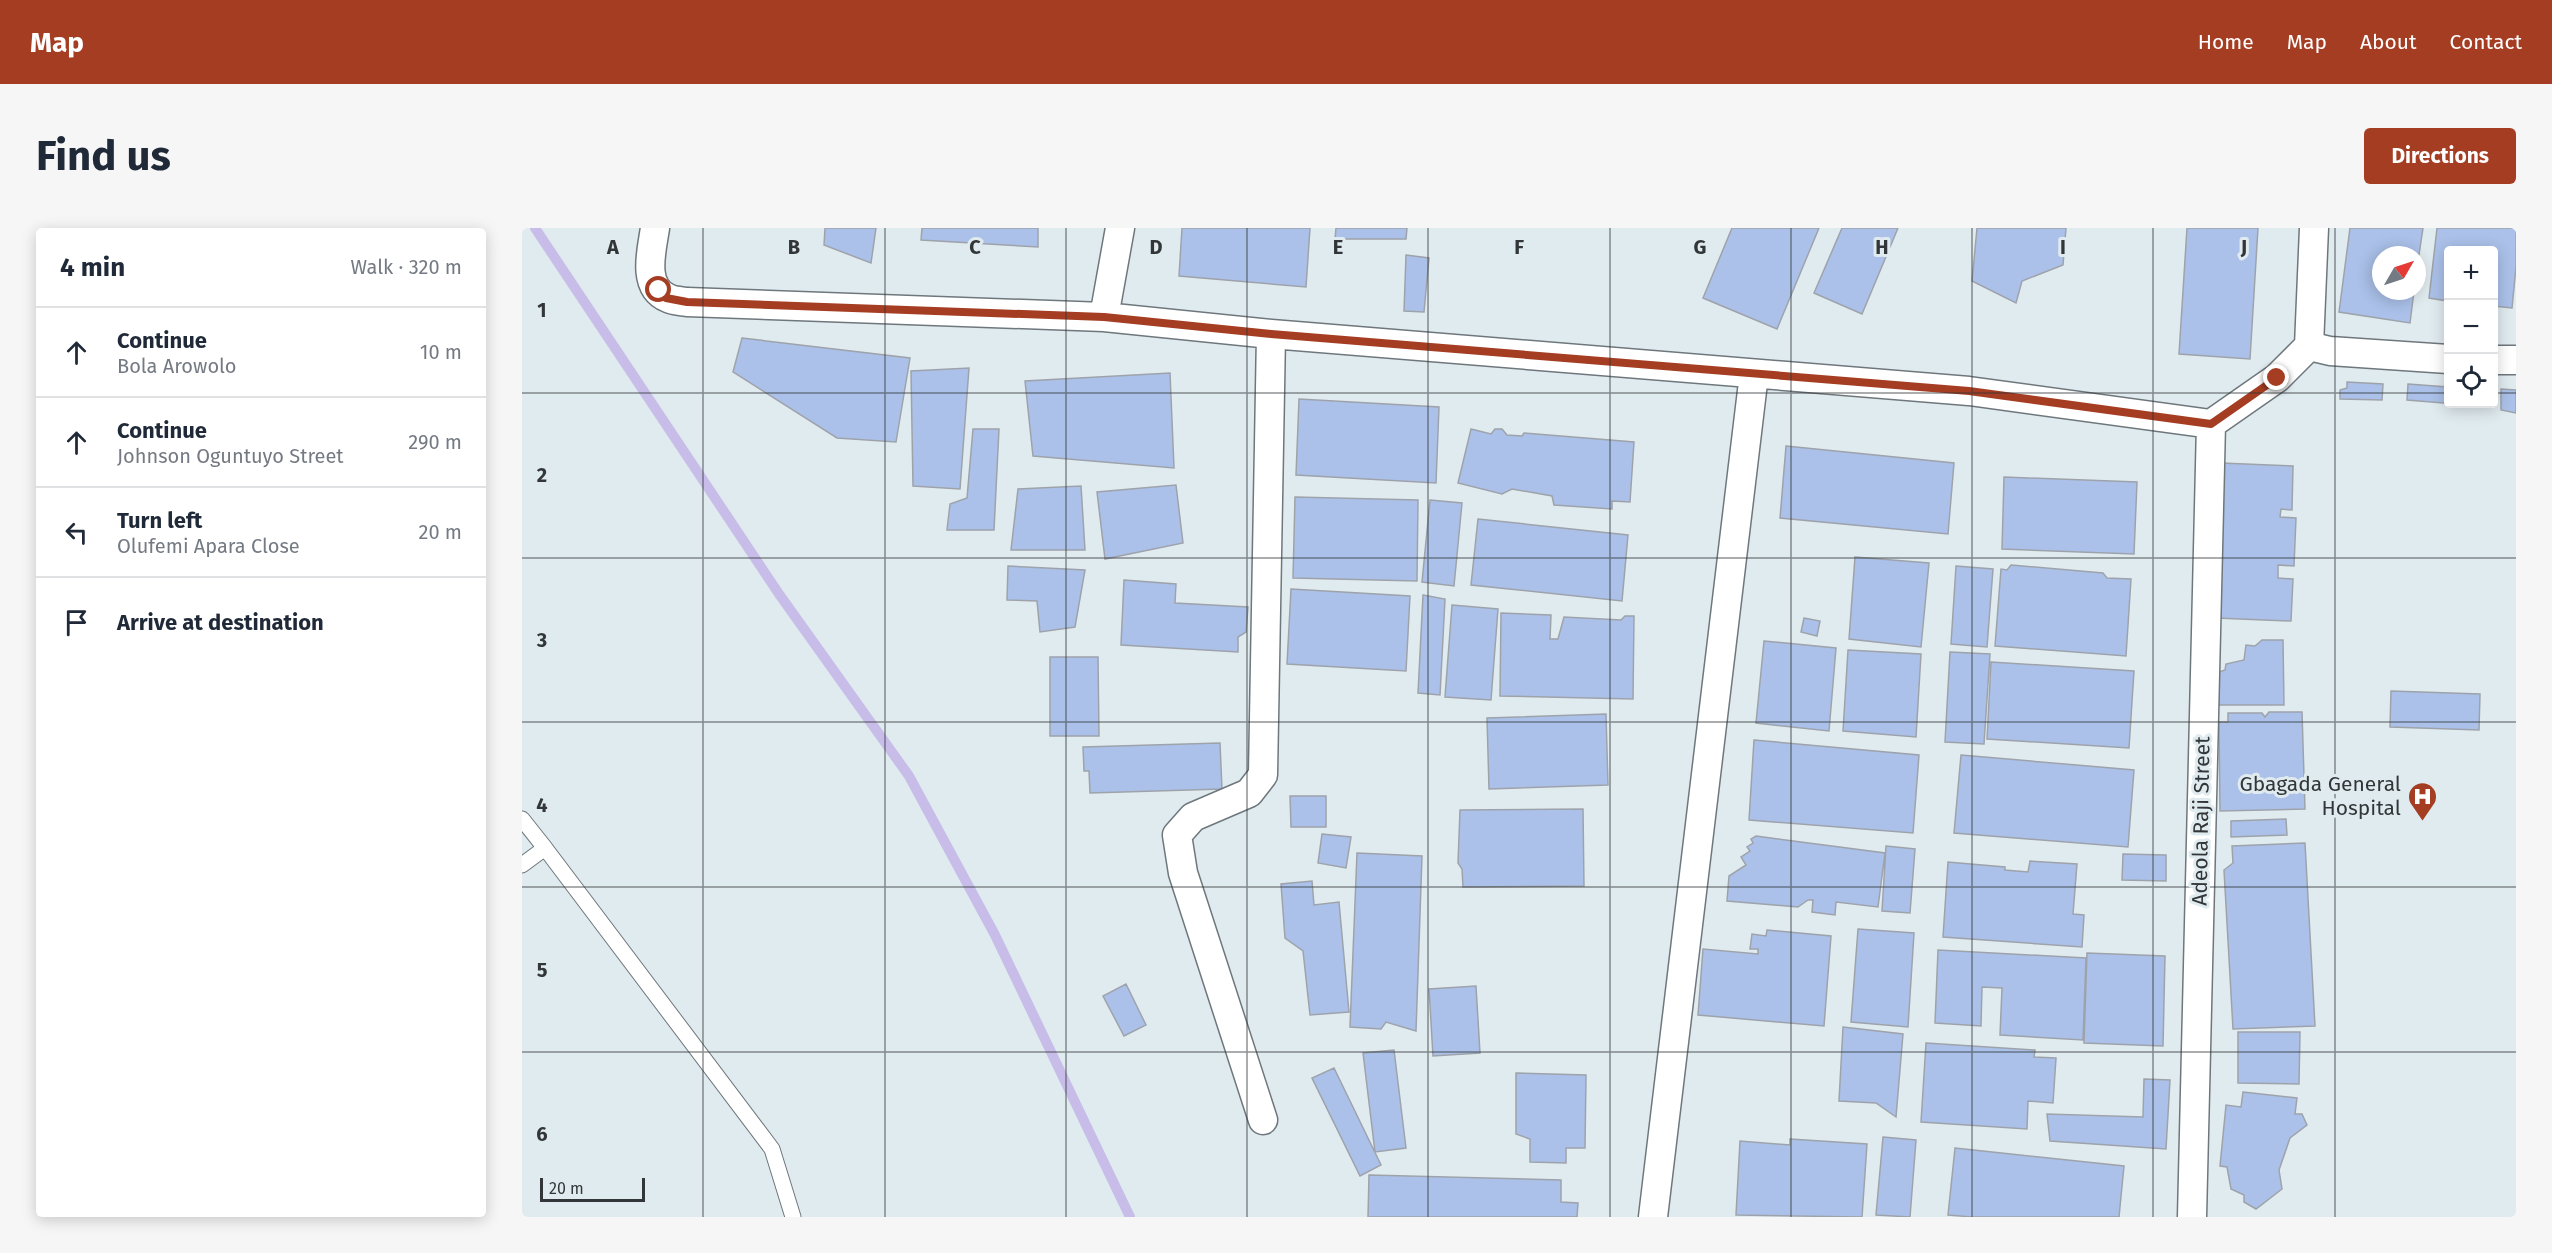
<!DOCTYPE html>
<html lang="en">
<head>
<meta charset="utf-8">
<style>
  body { margin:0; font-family:"Fira Sans",sans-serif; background:#f6f6f7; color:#1f2937 }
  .controls { position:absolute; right:18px; top:18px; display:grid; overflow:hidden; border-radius:6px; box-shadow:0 3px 15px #0003 }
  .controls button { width:54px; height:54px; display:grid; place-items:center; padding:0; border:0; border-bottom:2px solid #e0e1e3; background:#fff; color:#1f2937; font:30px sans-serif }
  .compass { position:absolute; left:1850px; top:18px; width:54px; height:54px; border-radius:50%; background:#fff; box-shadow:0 3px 15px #0003; rotate:51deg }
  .scale { position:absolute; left:18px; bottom:15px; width:105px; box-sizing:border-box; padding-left:6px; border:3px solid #323638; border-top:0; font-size:16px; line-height:21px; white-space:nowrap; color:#323638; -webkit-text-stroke:4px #e0ebf0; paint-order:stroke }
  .stop { position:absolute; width:18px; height:18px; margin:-14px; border:4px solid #a53d22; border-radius:50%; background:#fff }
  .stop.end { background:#a53d22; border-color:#fff; box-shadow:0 2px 6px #0008 }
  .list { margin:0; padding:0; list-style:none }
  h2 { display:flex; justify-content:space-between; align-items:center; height:78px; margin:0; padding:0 24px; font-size:26px }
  h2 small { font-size:20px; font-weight:400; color:#747a83 }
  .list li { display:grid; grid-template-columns:39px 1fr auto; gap:18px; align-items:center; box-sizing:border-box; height:90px; padding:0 24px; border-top:2px solid #e0e1e3 }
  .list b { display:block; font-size:22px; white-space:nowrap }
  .list p { margin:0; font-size:20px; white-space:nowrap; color:#747a83 }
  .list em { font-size:20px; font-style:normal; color:#747a83 }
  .icon { flex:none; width:33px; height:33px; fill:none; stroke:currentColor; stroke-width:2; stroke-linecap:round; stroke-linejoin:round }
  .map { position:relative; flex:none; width:1994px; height:989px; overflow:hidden; border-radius:6px }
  header { display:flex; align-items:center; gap:36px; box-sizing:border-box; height:84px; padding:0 30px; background:#a53d22; color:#fff }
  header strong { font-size:28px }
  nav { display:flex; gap:33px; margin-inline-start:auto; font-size:21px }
  .intro { display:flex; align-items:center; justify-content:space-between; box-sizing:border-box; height:144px; padding:0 36px }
  h1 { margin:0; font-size:42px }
  .button { padding:15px 27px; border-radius:6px; background:#a53d22; color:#fff; font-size:21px; font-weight:700 }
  main { display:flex; gap:36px; padding:0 36px }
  aside { flex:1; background:#fff; border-radius:6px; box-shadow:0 3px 15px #0003 }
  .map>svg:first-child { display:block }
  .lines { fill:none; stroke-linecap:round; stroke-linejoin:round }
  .stream { stroke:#c7bde8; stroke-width:10 }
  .building { fill:#abc1e9; stroke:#9ea3ab; stroke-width:1.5 }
  .service-casing { stroke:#6e777c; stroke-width:17 }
  .minor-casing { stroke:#6e777c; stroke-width:31 }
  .service { stroke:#fff; stroke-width:15 }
  .minor { stroke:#fff; stroke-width:28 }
  .route { stroke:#a53d22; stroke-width:8 }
  .grid { fill:none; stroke:#323638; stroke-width:1.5; stroke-opacity:0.55 }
  .labels { text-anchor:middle; stroke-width:6; stroke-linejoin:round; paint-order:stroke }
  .poi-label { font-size:21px; fill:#323638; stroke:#e0ebf0; text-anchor:end }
  .street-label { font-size:21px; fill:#323638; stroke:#e0ebf0 }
  .grid-label { font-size:20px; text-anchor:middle; font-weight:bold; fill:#323638; stroke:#e0ebf0; stroke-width:6; stroke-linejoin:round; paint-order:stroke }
</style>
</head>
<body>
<header>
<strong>Map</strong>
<nav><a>Home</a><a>Map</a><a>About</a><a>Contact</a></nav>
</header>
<div class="intro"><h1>Find us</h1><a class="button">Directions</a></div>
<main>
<aside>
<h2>4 min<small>Walk · 320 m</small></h2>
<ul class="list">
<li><svg class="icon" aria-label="ahead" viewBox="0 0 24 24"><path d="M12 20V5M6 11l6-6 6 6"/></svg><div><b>Continue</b><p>Bola Arowolo</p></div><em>10 m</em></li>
<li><svg class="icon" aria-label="ahead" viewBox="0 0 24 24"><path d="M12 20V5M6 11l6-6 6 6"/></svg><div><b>Continue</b><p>Johnson Oguntuyo Street</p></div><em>290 m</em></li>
<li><svg class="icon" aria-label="left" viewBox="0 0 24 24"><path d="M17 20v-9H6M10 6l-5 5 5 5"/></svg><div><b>Turn left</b><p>Olufemi Apara Close</p></div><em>20 m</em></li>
<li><svg class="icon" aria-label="arrive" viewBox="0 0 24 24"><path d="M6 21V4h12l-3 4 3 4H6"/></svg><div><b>Arrive at destination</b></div></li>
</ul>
</aside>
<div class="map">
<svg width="1994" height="989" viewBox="0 0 1994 989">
  <rect width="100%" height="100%" fill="#e0ebf0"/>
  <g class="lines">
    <path class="stream" d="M 13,0 L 257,366 L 387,548 L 473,707 L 608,989"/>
  </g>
  <path class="building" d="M 303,0 L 354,0 L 349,35 L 302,17 Z
    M 400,0 L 516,0 L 516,19 L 399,12 Z
    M 660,0 L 788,0 L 784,59 L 657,48 Z
    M 814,0 L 885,0 L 884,11 L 813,11 Z
    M 1210,0 L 1297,0 L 1255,101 L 1181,70 Z
    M 1320,0 L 1376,0 L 1340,86 L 1292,65 Z
    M 1455,0 L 1544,0 L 1541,37 L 1500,53 L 1494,75 L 1450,53 Z
    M 1665,0 L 1736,0 L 1728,131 L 1657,126 Z
    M 1828,0 L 1901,0 L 1895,40 L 1895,27 L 1859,27 L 1859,63 L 1892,63 L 1888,95 L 1817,84 Z
    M 1915,0 L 1994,0 L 1994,39 L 1990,80 L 1972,78 L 1972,22 L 1926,22 L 1926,73 L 1907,70 Z
    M 884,27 L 907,30 L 902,84 L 882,83 Z
    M 220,110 L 388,130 L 374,214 L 315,210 L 211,144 Z
    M 447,140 L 438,261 L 391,258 L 389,143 Z
    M 648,145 L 652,240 L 511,228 L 503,153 Z
    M 1825,154 L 1861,156 L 1860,172 L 1818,171 L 1818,162 L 1825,160 Z
    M 1886,156 L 1926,159 L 1926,176 L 1934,176 L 1885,172 Z
    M 1979,161 L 1994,162 L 1994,185 L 1979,182 Z
    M 777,171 L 917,179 L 914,255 L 774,247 Z
    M 451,201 L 477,201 L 472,302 L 425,302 L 428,276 L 445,270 Z
    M 949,201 L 969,206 L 973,201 L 980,201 L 985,207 L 1000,208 L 1002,205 L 1112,214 L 1108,274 L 1090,273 L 1090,281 L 1032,277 L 1030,268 L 990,261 L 980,266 L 936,255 Z
    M 1264,218 L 1432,235 L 1426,306 L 1258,290 Z
    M 1699,235 L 1771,238 L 1770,282 L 1759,281 L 1758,289 L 1774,290 L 1772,338 L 1756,337 L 1756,350 L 1771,351 L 1769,393 L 1694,390 Z
    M 1482,249 L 1615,254 L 1612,326 L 1480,321 Z
    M 654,257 L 661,315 L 583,331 L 575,264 Z
    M 559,258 L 563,322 L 489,322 L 496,261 Z
    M 773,269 L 896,272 L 895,353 L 771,350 Z
    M 908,272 L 940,275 L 932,358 L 900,354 Z
    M 956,291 L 1106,307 L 1100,373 L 949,357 Z
    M 1333,329 L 1407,335 L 1399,419 L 1327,411 Z
    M 1489,337 L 1581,345 L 1585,350 L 1609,351 L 1604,428 L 1473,418 L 1479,341 L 1485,342 Z
    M 486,338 L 563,342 L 553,399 L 518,404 L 515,373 L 485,372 Z
    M 1434,338 L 1471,341 L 1465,419 L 1429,416 Z
    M 602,352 L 654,356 L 653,375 L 726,379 L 724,404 L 716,409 L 716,424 L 599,417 Z
    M 769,361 L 888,368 L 884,443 L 765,436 Z
    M 901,367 L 923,371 L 918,467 L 896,465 Z
    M 930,377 L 976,381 L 969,472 L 923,469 Z
    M 979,385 L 1029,387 L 1028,411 L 1036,411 L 1042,389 L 1099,392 L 1103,388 L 1112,388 L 1111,471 L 978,468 Z
    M 1282,390 L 1298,393 L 1295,408 L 1279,404 Z
    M 1740,412 L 1761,412 L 1762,477 L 1697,477 L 1697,444 L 1703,442 L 1704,436 L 1722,432 L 1724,417 L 1733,418 Z
    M 1242,413 L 1314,420 L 1307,503 L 1234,495 Z
    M 1326,422 L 1399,426 L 1394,509 L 1321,503 Z
    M 1428,424 L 1468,426 L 1462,516 L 1423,514 Z
    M 528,429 L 576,429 L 577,508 L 528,508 Z
    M 1469,434 L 1612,443 L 1607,520 L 1465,511 Z
    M 1869,463 L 1958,466 L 1957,502 L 1868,499 Z
    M 1747,484 L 1780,484 L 1783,581 L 1698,583 L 1697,494 L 1706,494 L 1706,485 L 1740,485 L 1743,489 Z
    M 1084,486 L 1086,557 L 967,561 L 965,490 Z
    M 1232,512 L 1397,527 L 1391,605 L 1227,592 Z
    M 698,515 L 700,561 L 568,565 L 567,543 L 562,543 L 561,519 Z
    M 1439,527 L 1612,542 L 1606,619 L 1432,605 Z
    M 768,568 L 804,568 L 804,599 L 769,599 Z
    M 1061,581 L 1062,658 L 941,659 L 940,641 L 936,635 L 938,582 Z
    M 1764,591 L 1765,607 L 1709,609 L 1709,593 Z
    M 800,606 L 829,609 L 824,640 L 796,635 Z
    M 1234,608 L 1363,625 L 1356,679 L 1314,674 L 1313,687 L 1290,684 L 1291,672 L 1286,672 L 1276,679 L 1205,673 L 1207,648 L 1224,637 L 1219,629 L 1228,623 L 1225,619 L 1231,615 L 1229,611 Z
    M 1783,615 L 1793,798 L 1711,801 L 1702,642 L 1711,635 L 1710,618 Z
    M 1364,618 L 1393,621 L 1388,685 L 1360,683 Z
    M 835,625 L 900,628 L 894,803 L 864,794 L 859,801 L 828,799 Z
    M 1601,626 L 1644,627 L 1644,653 L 1600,652 Z
    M 1508,633 L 1555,636 L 1551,686 L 1562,687 L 1560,719 L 1421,709 L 1426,634 L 1483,639 L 1483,642 L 1506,644 Z
    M 790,653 L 792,677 L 817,674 L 827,784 L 788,787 L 781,723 L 763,710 L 759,656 Z
    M 1336,701 L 1392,705 L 1386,799 L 1329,794 Z
    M 1245,702 L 1309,708 L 1302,798 L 1176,787 L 1181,721 L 1236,726 L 1236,721 L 1228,721 L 1230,706 L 1244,708 Z
    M 1416,722 L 1564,730 L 1561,812 L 1478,807 L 1480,760 L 1460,759 L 1459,798 L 1413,795 Z
    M 1565,725 L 1643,728 L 1641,818 L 1562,815 Z
    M 604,756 L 624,797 L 602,808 L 581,768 Z
    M 954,758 L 958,825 L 911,828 L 907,761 Z
    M 1321,799 L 1381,806 L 1374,889 L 1354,875 L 1317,873 Z
    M 1716,804 L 1778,804 L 1777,856 L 1716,855 Z
    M 1404,815 L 1513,822 L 1512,829 L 1534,830 L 1531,875 L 1506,873 L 1505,901 L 1399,894 Z
    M 872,822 L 884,920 L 853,924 L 841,825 Z
    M 812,840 L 859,937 L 838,948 L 790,850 Z
    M 994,845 L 1064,847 L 1063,920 L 1044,920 L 1044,935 L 1008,934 L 1008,911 L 994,906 Z
    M 1622,851 L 1648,852 L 1644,921 L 1528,913 L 1525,886 L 1621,889 Z
    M 1721,864 L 1775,870 L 1773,886 L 1780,886 L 1785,897 L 1768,910 L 1757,942 L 1760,961 L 1734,981 L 1722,974 L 1722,967 L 1709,961 L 1705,939 L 1698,938 L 1704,877 L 1719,879 Z
    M 1361,909 L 1394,912 L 1388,989 L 1354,987 Z
    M 1268,911 L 1345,916 L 1340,989 L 1214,987 L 1218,913 L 1268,917 Z
    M 1433,920 L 1602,938 L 1597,989 L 1450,989 L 1426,987 Z
    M 847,947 L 1039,952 L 1039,974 L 1056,975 L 1055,989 L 846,989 Z"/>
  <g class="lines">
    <defs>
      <path id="service" d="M 0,591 L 23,620 L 0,637
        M 23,620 L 250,921 L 271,989"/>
      <path id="minor" d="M 133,0 C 130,21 119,59 146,70 C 151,73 159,73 165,74 L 582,89 L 749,106 L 1447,163 L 1689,196
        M 582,89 L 598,0
        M 1787,118 L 1792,0
        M 1972,132 L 1994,132
        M 1689,196 L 1755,150 L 1787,118 L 1808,123 L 1926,131
        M 741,892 L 661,645 L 655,607 L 671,589 L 727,565 L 741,547 L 749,106
        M 1131,989 L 1232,146
        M 1670,989 L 1689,196"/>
    </defs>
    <use href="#service" class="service-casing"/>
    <use href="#minor" class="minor-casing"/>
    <use href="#service" class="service"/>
    <use href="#minor" class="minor"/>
  </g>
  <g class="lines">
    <path class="route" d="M 137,62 L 144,70 L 165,74 L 582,89 L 749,106 L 1447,163 L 1689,196 L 1755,150"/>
  </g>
  <path class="grid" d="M 181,0 L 181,989M 363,0 L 363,989M 544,0 L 544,989M 725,0 L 725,989M 906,0 L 906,989M 1088,0 L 1088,989M 1269,0 L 1269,989M 1450,0 L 1450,989M 1631,0 L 1631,989M 1813,0 L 1813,989M 0,165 L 1926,165M 1972,165 L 1994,165M 0,330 L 1994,330M 0,494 L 1994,494M 0,659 L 1994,659M 0,824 L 1994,824"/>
  <defs>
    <symbol id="hospital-pin" viewBox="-11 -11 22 30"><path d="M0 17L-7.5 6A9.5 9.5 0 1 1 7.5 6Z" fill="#a53d22" stroke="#e0ebf0"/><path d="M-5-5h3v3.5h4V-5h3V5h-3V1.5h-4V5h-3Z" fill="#fff"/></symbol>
  </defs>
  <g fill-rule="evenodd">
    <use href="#hospital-pin" x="1884" y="552" width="33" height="45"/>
  </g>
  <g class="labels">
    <g class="poi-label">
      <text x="1879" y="563">Gbagada General<tspan x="1879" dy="24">Hospital</tspan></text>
    </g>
    <g class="street-label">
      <text transform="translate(1679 593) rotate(-89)" y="7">Adeola Raji Street</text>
    </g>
  </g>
  <g class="grid-label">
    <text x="91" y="26">A</text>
    <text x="272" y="26">B</text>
    <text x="453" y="26">C</text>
    <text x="634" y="26">D</text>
    <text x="816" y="26">E</text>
    <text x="997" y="26">F</text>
    <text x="1178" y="26">G</text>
    <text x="1360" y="26">H</text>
    <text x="1541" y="26">I</text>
    <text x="1722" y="26">J</text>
    <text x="20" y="89">1</text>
    <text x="20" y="254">2</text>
    <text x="20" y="419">3</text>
    <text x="20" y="584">4</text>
    <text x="20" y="749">5</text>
    <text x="20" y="913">6</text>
  </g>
</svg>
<div class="controls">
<button>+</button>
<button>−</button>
<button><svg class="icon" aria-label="locate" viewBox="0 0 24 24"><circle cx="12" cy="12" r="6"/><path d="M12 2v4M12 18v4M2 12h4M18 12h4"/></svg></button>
</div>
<svg class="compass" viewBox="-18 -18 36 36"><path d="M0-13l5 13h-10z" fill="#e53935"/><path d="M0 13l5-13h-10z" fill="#747a83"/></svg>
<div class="scale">20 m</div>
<div class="stop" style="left:137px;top:62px"></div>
<div class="stop end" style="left:1755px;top:150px"></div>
</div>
</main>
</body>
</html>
